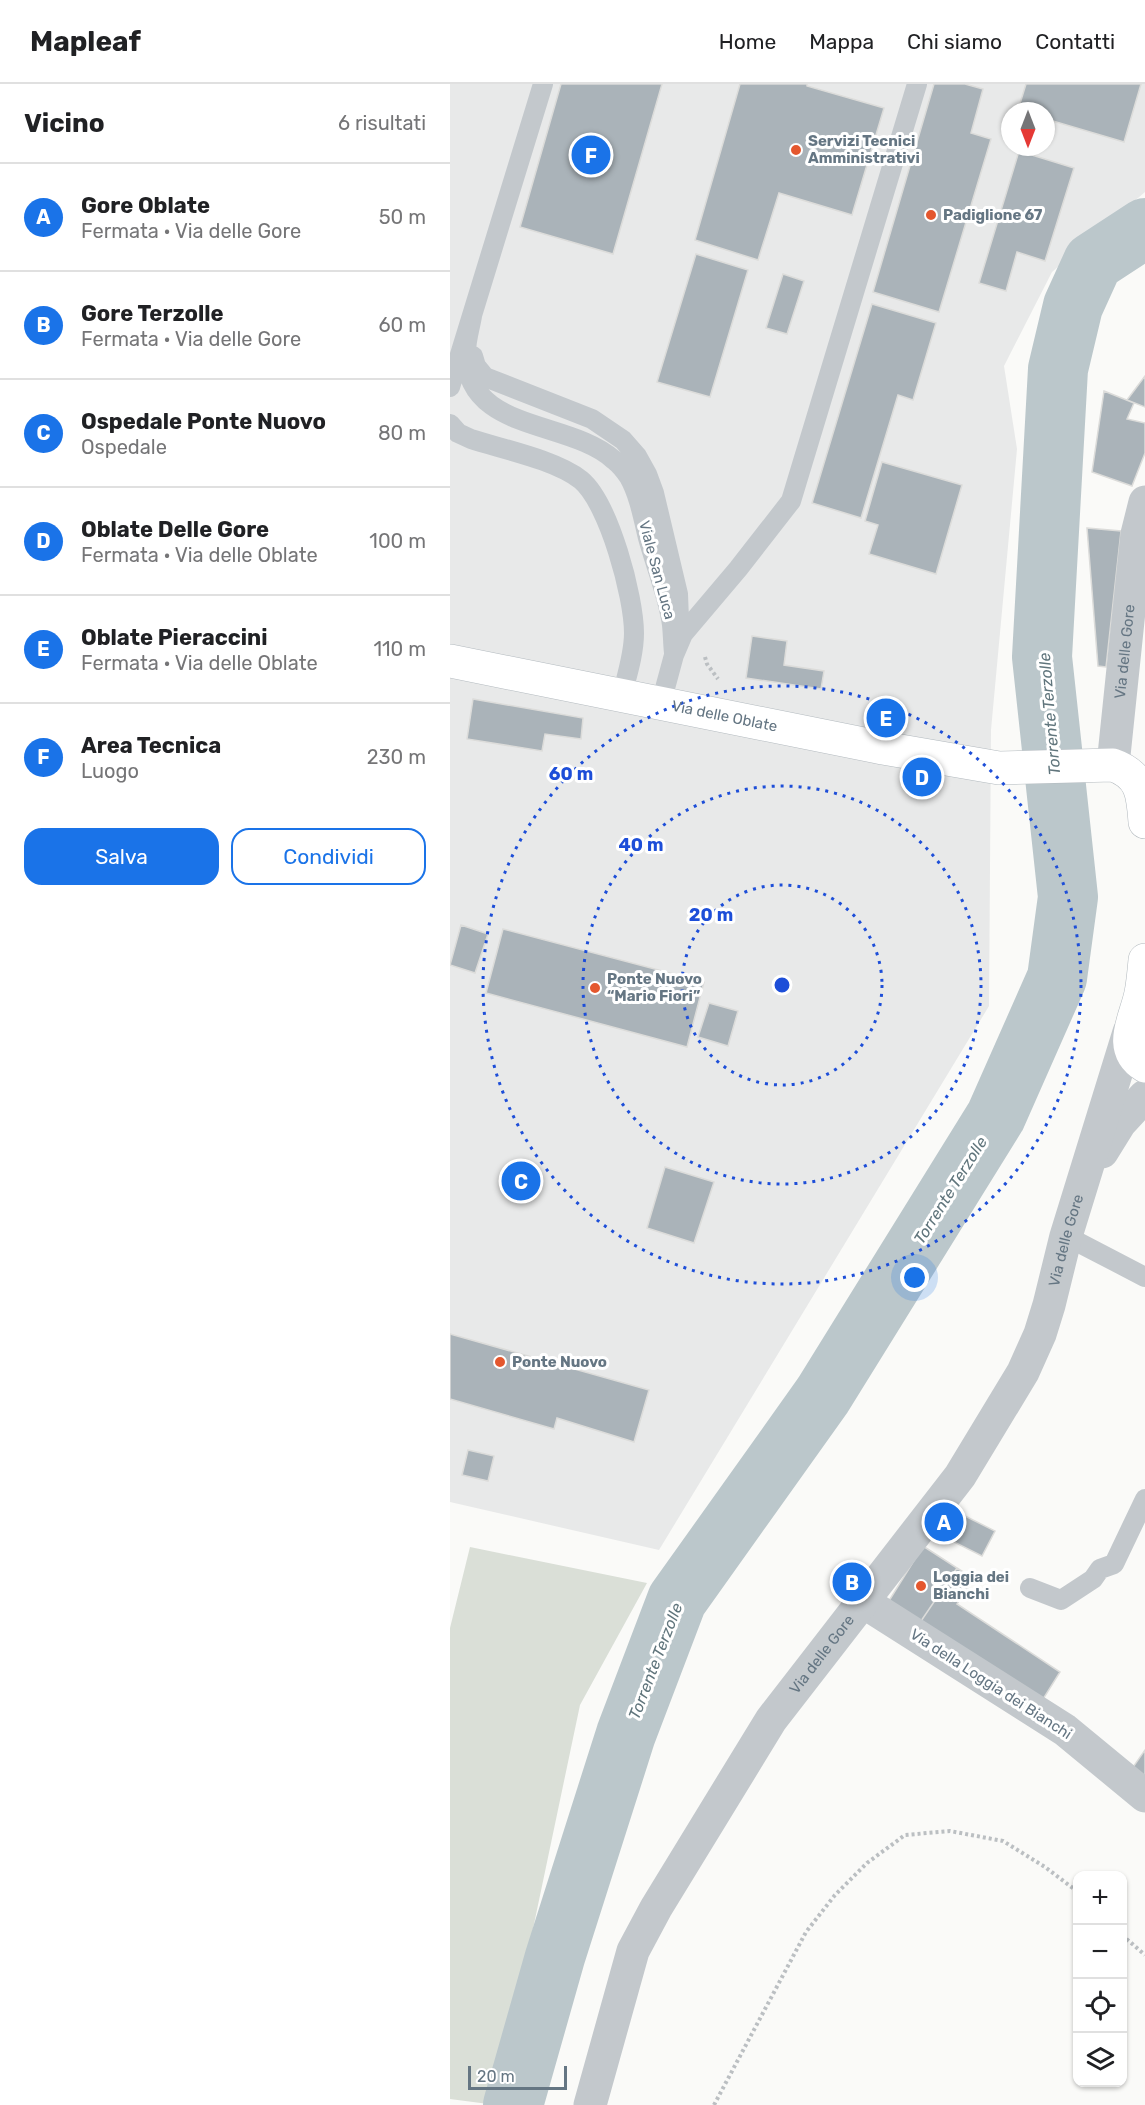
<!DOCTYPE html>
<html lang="it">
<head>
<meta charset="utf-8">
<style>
  body { margin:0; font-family:Rubik,sans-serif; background:#f2f2f2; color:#202124 }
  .controls { position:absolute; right:18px; bottom:18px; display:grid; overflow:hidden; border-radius:12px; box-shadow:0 2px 4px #0004 }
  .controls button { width:54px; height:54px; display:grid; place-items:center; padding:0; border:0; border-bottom:2px solid #e0e0e0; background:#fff; color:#202124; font:30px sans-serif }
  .compass { position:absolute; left:551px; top:18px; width:54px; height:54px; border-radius:50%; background:#fff; box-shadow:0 2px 4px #0004; rotate:180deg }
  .scale { position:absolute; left:18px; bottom:15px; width:99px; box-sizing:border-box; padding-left:6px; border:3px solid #657683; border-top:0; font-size:16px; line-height:21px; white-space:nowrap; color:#657683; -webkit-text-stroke:4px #fff; paint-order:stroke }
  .you { position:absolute; left:465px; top:1194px; width:21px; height:21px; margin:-15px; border:4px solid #fff; border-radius:50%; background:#1a73e8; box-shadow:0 0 0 9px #1a73e833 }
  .badge { display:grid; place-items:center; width:39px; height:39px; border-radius:50%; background:#1a73e8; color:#fff; font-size:20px; font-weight:700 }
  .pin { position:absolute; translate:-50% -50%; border:3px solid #fff; box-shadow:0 2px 6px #0006 }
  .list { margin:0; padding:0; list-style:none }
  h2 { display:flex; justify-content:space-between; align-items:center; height:78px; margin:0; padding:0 24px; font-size:26px }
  h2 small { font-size:20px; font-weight:400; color:#757577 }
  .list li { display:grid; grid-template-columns:39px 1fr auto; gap:18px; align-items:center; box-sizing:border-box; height:108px; padding:0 24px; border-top:2px solid #e0e0e0 }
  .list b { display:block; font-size:22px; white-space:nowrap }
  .list p { margin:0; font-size:20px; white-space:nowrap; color:#757577 }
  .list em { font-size:20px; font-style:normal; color:#757577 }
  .actions { display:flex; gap:12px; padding:18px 24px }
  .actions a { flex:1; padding:14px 0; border:2px solid #1a73e8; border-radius:18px; text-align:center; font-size:21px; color:#1a73e8 }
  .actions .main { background:#1a73e8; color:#fff }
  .icon { flex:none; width:33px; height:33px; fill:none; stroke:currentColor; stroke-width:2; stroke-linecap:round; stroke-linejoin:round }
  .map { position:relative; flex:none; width:695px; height:2021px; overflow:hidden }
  header { display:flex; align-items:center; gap:36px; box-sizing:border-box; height:84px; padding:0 30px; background:#fff; border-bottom:2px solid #e0e0e0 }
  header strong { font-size:28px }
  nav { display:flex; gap:33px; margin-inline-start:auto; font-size:21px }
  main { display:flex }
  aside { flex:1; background:#fff }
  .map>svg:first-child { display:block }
  .built { fill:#e8e9e9; fill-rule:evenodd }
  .green { fill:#dadfd7 }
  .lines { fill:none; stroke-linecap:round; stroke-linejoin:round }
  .river { stroke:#bbc7cb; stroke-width:60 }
  .building { fill:#aab3b9; stroke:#dcdcda; stroke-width:1.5 }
  .secondary-casing { stroke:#b3babf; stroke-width:34 }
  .path { stroke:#bbbfc2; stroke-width:4; stroke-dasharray:3 3; stroke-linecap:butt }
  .service { stroke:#c3c8cc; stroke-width:20 }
  .minor { stroke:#c3c8cc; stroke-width:33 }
  .tertiary { stroke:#c3c8cc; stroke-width:33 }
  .secondary { stroke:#fff; stroke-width:33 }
  .ring { fill:none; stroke:#1d4ed8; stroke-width:3; stroke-dasharray:3 6 }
  .poi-dot { fill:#e4572e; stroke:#fff; stroke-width:2 }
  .labels { text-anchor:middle; stroke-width:6; stroke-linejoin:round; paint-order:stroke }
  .poi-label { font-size:15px; font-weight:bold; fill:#657683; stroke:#fff; text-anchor:start }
  .street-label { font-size:15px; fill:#657683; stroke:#fff }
  .water-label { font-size:16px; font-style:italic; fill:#60757c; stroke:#fff }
  .centre { fill:#1d4ed8; stroke:#fff; stroke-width:3 }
  .ring-label { font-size:18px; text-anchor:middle; font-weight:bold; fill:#1d4ed8; stroke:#fff; stroke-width:6; stroke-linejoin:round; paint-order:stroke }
</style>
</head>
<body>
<header>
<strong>Mapleaf</strong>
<nav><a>Home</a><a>Mappa</a><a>Chi siamo</a><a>Contatti</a></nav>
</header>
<main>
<aside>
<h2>Vicino<small>6 risultati</small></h2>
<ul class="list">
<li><span class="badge">A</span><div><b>Gore Oblate</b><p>Fermata · Via delle Gore</p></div><em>50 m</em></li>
<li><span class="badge">B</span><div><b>Gore Terzolle</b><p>Fermata · Via delle Gore</p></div><em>60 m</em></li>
<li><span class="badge">C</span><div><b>Ospedale Ponte Nuovo</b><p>Ospedale</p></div><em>80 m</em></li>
<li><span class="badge">D</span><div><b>Oblate Delle Gore</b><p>Fermata · Via delle Oblate</p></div><em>100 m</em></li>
<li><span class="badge">E</span><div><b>Oblate Pieraccini</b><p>Fermata · Via delle Oblate</p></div><em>110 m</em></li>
<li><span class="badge">F</span><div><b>Area Tecnica</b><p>Luogo</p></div><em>230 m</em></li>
</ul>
<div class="actions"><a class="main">Salva</a><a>Condividi</a></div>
</aside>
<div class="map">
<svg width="695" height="2021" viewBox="0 0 695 2021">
  <rect width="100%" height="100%" fill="#fafaf8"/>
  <path class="built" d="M 0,0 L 695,0 L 695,108 L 602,188 L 554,282 L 567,365 L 541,646 L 539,922 L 209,1466 L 0,1418 ZM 560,27 L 596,27 L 596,63 L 560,63 Z"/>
  <path class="green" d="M 20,1463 L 197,1499 L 130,1621 L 46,2021 L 0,2015 L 0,1544 Z"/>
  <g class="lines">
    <path class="river" d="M 63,2021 L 105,1873 L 176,1650 L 227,1516 L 373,1311 L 546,1032 L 607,894 L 618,813 L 592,573 L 608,285 L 623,222 L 643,178 L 695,144"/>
  </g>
  <path class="building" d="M 111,0 L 212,0 L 163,170 L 70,143 Z
    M 290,0 L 357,0 L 357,2 L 434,24 L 402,131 L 329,109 L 308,176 L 245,156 Z
    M 484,0 L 515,0 L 533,5 L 521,49 L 541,55 L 489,228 L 423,208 Z
    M 576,0 L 691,0 L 674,58 L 596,35 L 596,27 L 568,26 Z
    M 569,67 L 624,84 L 595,177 L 567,168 L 556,207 L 529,199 Z
    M 246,170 L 298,186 L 260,313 L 207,298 Z
    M 333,190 L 354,197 L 337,250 L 316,244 Z
    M 422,220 L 486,239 L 463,316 L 448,311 L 411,434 L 362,419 Z
    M 695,292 L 695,323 L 677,316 Z
    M 654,307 L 684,319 L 677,335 L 695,339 L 695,369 L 682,402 L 642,388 Z
    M 432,378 L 512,401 L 486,490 L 419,470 L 428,441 L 415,437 Z
    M 637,444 L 671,447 L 656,583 L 648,582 Z
    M 302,552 L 337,557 L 334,581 L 374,587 L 371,605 L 296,594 Z
    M 23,615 L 133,634 L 131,655 L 95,650 L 92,667 L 17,655 Z
    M 11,841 L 38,850 L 25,889 L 0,881 Z
    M 53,845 L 254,898 L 237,963 L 36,909 Z
    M 259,919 L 288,927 L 278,962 L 248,953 Z
    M 215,1083 L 264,1098 L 244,1159 L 197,1144 Z
    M 0,1250 L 199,1306 L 184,1358 L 107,1334 L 104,1345 L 0,1315 Z
    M 18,1366 L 44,1372 L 38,1397 L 12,1391 Z
    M 509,1429 L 545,1447 L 532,1472 L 496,1454 Z
    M 473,1462 L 507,1484 L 469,1540 L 437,1520 Z
    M 507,1484 L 524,1495 L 507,1520 L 610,1588 L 590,1620 L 469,1540 Z
    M 695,1666 L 695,1695 L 681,1686 Z"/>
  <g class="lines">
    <defs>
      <g id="secondary">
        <path id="s3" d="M 0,577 L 433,664 L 549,684 L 663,681 C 692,691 693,711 695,738"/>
        <path d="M 695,876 C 694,887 693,899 691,909 C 686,935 666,964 695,982"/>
      </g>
    </defs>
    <use href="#secondary" class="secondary-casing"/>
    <path class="path" d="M 255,573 L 257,580 L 268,595
      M 672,1851 L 695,1871
      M 264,2021 L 356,1848 L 385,1811 L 417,1779 L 455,1751 L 500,1747 L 553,1757 L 595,1783 L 628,1808"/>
    <path class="service" d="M 22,232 C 20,244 16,256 16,268 C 15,349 119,335 164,376 C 169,380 175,387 179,393 C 189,411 193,433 198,454 C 205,480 219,515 222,541 C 223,550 223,560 224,569
      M 23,272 L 26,282 L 35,293 L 142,335 L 173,356 L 187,372 L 197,390 L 204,409 L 228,510 L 229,536
      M 0,303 L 93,0
      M 0,340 L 8,349 L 21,355 C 52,365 106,376 131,396 C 159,419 184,513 184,549 C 184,570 177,591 172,611
      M 211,619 L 224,571 L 233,550 L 288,485 L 341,417 L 467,0
      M 616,1152 L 695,1193
      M 580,1504 L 611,1516 L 643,1495 L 650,1485 L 664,1480 L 695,1415"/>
    <g class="minor">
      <path id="s1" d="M 663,681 L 687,450 L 695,418"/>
      <path d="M 412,1517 L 615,1646 L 695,1712"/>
    </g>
    <g class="tertiary">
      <path d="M 652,1068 L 670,1039 L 695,1012"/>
      <path id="s2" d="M 140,2021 L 183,1867 L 206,1824 L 321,1636 L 510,1392 L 573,1288 L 590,1250 L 599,1221 L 616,1152 L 679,948"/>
    </g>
    <use href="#secondary" class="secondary"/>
  </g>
  <g class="ring">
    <circle cx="332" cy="901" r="100"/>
    <circle cx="332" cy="901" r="199"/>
    <circle cx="332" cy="901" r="299"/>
  </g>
  <g class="poi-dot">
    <circle cx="346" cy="66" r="6"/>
    <circle cx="481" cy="131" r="6"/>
    <circle cx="145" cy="904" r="6"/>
    <circle cx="50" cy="1278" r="6"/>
    <circle cx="471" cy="1502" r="6"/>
  </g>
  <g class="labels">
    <g class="poi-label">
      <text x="358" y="62">Servizi Tecnici<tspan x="358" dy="17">Amministrativi</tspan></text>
      <text x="493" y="136">Padiglione 67</text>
      <text x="157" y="900">Ponte Nuovo<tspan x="157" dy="17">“Mario Fiori”</tspan></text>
      <text x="62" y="1283">Ponte Nuovo</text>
      <text x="483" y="1498">Loggia dei<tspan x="483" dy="17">Bianchi</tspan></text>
    </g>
    <g class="street-label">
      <text transform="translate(207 486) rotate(75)" y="5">Viale San Luca</text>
      <text dy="5" stroke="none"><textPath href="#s1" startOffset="114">Via delle Gore</textPath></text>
      <text dy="5" stroke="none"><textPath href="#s3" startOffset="280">Via delle Oblate</textPath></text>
      <text dy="5" stroke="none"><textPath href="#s2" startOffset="998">Via delle Gore</textPath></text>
      <text dy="5" stroke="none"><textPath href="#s2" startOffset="512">Via delle Gore</textPath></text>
      <text transform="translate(541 1600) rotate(33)" y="5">Via della Loggia dei Bianchi</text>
    </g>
    <g class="water-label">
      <text transform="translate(599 630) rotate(-95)" y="6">Torrente Terzolle</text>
      <text transform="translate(500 1106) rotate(-58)" y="6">Torrente Terzolle</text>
      <text transform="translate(205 1577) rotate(-69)" y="6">Torrente Terzolle</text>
    </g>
  </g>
  <circle cx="332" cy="901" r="9" class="centre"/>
  <g class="ring-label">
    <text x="121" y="696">60 m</text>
    <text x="191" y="767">40 m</text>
    <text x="261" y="837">20 m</text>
  </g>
</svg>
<div class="controls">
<button>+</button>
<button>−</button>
<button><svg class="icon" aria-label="locate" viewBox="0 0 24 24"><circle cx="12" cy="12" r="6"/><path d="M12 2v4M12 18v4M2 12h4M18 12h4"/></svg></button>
<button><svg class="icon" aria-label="layers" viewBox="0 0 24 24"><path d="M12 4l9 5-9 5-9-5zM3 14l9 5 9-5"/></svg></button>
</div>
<svg class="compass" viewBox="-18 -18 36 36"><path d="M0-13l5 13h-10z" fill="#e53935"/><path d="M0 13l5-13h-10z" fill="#757577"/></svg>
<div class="scale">20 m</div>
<div class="you"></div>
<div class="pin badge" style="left:494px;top:1438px">A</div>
<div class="pin badge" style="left:402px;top:1498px">B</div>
<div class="pin badge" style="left:71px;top:1097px">C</div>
<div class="pin badge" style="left:472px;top:693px">D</div>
<div class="pin badge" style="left:436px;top:634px">E</div>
<div class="pin badge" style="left:141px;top:71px">F</div>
</div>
</main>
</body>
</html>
